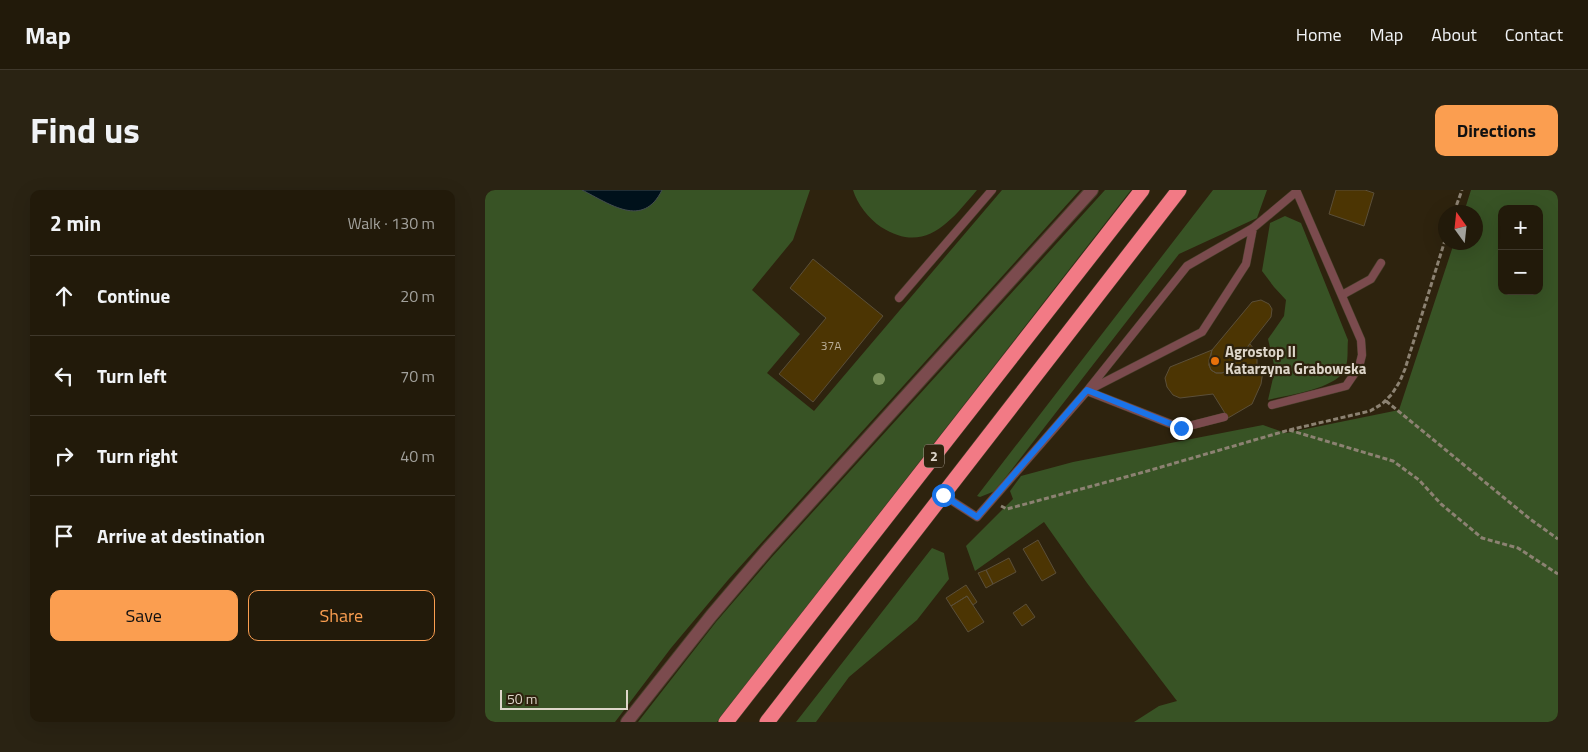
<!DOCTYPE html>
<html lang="en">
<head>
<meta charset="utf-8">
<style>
  body { margin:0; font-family:"Titillium Web",sans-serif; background:#2a2313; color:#f1f3f6 }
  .controls { position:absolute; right:15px; top:15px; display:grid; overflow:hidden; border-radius:10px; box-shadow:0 5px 20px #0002 }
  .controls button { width:45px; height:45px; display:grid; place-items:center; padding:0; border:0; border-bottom:1px solid #3f382b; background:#221a0a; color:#f1f3f6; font:25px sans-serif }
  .compass { position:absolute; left:953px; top:15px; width:45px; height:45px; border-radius:50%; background:#221a0a; box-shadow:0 5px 20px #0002; rotate:345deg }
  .scale { position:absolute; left:15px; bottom:12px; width:128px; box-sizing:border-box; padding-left:5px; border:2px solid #ded6ca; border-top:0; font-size:14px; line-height:18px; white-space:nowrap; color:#ded6ca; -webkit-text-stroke:4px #2e230e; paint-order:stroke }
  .stop { position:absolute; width:15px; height:15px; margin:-11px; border:4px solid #1a73e8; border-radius:50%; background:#fff }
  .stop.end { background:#1a73e8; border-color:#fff; box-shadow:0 1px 5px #0008 }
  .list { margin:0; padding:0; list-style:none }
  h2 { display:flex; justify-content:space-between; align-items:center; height:65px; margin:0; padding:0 20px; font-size:21px }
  h2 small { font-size:16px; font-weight:400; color:#a2a19c }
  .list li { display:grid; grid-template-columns:32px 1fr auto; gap:15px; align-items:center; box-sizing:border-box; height:80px; padding:0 20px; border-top:1px solid #3f382b }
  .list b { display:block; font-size:19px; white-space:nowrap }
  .list em { font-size:16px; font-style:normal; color:#a2a19c }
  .actions { display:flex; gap:10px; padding:15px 20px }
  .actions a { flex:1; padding:11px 0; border:1px solid #fb9e50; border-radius:10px; text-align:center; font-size:18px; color:#fb9e50 }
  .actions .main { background:#fb9e50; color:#111 }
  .icon { flex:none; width:28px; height:28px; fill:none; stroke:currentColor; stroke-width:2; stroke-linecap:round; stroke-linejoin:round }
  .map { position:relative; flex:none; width:1073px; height:532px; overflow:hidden; border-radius:10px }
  header { display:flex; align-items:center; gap:30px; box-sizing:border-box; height:70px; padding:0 25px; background:#221a0a; border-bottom:1px solid #3f382b }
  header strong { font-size:24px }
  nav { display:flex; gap:28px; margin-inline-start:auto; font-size:18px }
  .intro { display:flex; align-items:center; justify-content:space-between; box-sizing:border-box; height:120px; padding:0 30px }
  h1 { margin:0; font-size:35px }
  .button { padding:12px 22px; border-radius:10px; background:#fb9e50; color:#111; font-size:18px; font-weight:700 }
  main { display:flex; gap:30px; padding:0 30px }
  aside { flex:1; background:#221a0a; border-radius:10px; box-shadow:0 5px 20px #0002 }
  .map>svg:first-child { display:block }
  .green { fill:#385325; fill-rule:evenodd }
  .water { fill:#00111b; stroke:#434c50 }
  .building { fill:#4c3503; stroke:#5b4f39 }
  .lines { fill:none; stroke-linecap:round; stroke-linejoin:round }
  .lane-casing { stroke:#4a402c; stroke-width:9 }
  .street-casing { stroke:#4a402c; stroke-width:14 }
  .highway-casing { stroke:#4a402c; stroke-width:16 }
  .path { stroke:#8c8272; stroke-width:3; stroke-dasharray:5 2.5; stroke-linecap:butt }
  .lane { stroke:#7b4b4e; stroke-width:8 }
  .street { stroke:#7b4b4e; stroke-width:12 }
  .highway { stroke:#f27a85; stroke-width:15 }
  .tree { fill:#7c935d }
  .route { stroke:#1a73e8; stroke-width:6 }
  .food-dot { fill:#e8710a; stroke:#2e230e; stroke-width:2 }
  .labels { text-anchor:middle; stroke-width:4.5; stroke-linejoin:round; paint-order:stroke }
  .number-label { font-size:12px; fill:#baae98 }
  .shield { fill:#2e230e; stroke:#a9a092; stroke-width:1 }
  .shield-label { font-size:14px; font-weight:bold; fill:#ded6ca }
  .poi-label { font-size:15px; font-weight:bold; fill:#ded6ca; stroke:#2e230e; text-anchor:start }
</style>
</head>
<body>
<header>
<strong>Map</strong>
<nav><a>Home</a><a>Map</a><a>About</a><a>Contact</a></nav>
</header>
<div class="intro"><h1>Find us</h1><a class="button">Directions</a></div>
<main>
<aside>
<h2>2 min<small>Walk · 130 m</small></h2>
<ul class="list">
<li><svg class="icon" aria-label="ahead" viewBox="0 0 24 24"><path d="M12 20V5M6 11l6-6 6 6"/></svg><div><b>Continue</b></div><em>20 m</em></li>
<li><svg class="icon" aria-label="left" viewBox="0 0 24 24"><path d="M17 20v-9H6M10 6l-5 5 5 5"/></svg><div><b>Turn left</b></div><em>70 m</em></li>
<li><svg class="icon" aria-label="right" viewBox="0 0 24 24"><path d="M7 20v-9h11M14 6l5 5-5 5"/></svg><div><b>Turn right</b></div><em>40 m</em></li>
<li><svg class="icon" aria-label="arrive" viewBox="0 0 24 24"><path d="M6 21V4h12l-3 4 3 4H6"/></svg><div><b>Arrive at destination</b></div></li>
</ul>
<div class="actions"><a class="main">Save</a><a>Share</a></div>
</aside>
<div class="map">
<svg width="1073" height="532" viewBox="0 0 1073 532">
  <rect width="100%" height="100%" fill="#2e230e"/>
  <path class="green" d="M 0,0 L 325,0 L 308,50 L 267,100 L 315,144 L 282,183 L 329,221 L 517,0 L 595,0 L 243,390 L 186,458 L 130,532 L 0,532 Z
    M 368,0 L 492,0 C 465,32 440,65 396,37 C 384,29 372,14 368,0 Z
    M 620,0 L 646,0 L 232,532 L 153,532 L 231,432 L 286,368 Z
    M 728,0 L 782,0 L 772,28 L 694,64 L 510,301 L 495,307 L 492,306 Z
    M 986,0 L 1073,0 L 1073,532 L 649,532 L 674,516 L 692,511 L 602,393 L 559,332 L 490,381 L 481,356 L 528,309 L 525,301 L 536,286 L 588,272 L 778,235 L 801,243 L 914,220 L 969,53 L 991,52 L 991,22 L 979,22 ZM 1017,19 L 1054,19 L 1054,101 L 1017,101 Z
    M 800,26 L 816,33 L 863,150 C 862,159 864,173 859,181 C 849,199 803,205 783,210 L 790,179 L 783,149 L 799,126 L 801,110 L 789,97 L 777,81 L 785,33 Z
    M 447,358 L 459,363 L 464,389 L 432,430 L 364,487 L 331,532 L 311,532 Z"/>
  <path class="water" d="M 97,0 L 177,0 C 158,39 125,14 97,0 Z"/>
  <path class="building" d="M 851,0 L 880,0 L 889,3 L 879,36 L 844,24 Z
    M 328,69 L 398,126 L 328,212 L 294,184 L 341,128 L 305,98 Z
    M 776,110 L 784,114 L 787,119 L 786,127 L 744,180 L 737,183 L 731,183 L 726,180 L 724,175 L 724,170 L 727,160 L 767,112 Z
    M 765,154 L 772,163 L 772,179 L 778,181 L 776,194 L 767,214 L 743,228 L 728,204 L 695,208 L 688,205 L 682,197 L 680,188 L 685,177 L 727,160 L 724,175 L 726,180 L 731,183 L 737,183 L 744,180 Z
    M 553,350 L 571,383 L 557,391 L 538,359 Z
    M 524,368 L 531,382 L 508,394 L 501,380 Z
    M 501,380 L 508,394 L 501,398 L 493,383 Z
    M 481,395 L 492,412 L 488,415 L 482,406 L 466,416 L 461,408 Z
    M 482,406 L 499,432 L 483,442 L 466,416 Z
    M 541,414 L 550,427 L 537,436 L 528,423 Z"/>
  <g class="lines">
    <defs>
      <path id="lane" d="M 857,105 L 886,89 L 896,73
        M 414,108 L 507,0
        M 787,215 L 861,196 L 874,177 L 877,165 L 876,150 L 811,0
        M 739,227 L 696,238 L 602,201 L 717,142 L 761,74 L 768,38
        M 458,305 L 492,327 L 602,201 L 702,76 L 768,38 L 811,2"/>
      <path id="street" d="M 142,532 L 226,426 L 282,360 L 607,0"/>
      <path id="highway" d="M 241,532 L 657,0
        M 282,532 L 694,0"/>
    </defs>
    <use href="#lane" class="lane-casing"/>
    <use href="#street" class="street-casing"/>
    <use href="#highway" class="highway-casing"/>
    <path class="path" d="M 969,22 L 977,0
      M 901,211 L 1045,329 L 1073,349
      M 804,240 L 908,271 L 934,290 L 956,314 L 997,348 L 1033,358 L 1073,384
      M 516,316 L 522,319 L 659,282 L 804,240 L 885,221 L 897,214 L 907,204 L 915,191 L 920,179 L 961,47"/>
    <use href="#lane" class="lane"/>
    <use href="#street" class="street"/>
    <use href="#highway" class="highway"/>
  </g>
  <circle class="tree" cx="394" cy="189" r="6"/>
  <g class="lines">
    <path class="route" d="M 458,305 L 492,327 L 602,200 L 696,238"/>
  </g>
  <circle class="food-dot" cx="730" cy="171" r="5"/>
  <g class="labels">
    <g class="number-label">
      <text x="346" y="160">37A</text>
    </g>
    <rect class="shield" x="439" y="254.5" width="20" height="23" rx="4"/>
    <g class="shield-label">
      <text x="449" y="271">2</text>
    </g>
    <g class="poi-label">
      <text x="740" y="167">Agrostop II<tspan x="740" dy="17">Katarzyna Grabowska</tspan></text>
    </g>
  </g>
</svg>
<div class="controls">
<button>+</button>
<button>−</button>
</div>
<svg class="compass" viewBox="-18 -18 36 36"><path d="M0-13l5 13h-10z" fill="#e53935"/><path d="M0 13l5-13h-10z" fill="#a2a19c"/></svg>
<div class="scale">50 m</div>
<div class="stop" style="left:458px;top:305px"></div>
<div class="stop end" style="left:696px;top:238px"></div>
</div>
</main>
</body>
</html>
